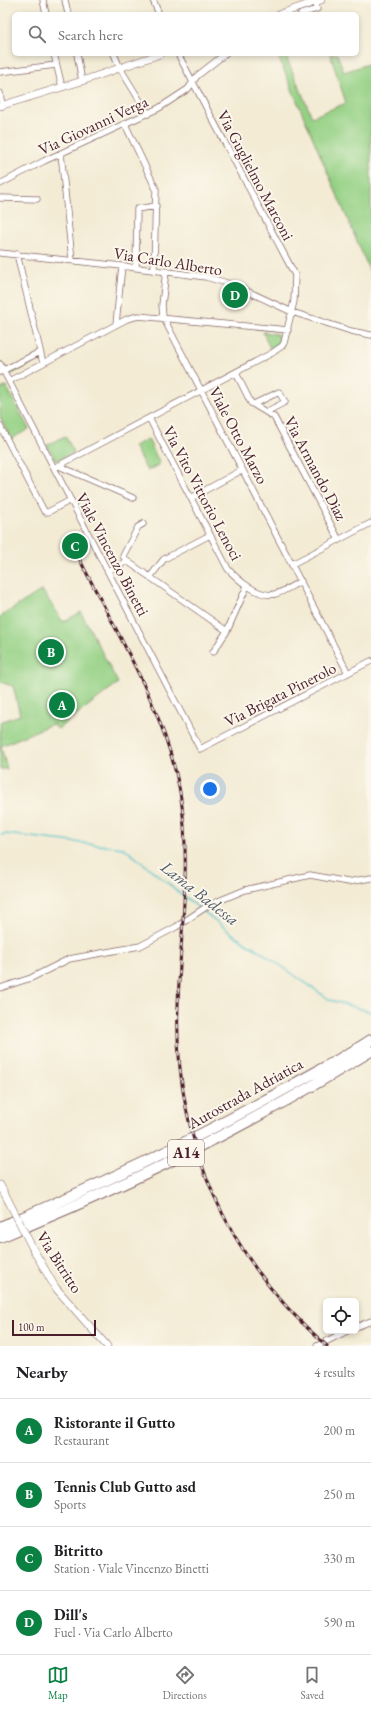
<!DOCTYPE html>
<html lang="en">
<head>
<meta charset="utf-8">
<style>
  body { margin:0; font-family:"EB Garamond",serif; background:#f6f6f6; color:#202124 }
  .controls { position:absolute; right:12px; bottom:12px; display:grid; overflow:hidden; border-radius:6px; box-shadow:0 2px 6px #0003 }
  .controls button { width:36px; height:36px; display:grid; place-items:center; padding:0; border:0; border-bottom:1px solid #e0e0e0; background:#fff; color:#202124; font:20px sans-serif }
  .scale { position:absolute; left:12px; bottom:10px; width:84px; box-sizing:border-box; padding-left:4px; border:2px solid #4a1f2b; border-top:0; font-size:11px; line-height:14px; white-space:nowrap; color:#4a1f2b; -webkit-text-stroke:3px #fbf7ec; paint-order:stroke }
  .you { position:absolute; left:210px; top:789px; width:14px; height:14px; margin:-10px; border:3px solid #fff; border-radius:50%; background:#1a73e8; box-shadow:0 0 0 6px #1a73e833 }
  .badge { display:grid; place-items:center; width:26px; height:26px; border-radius:50%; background:#0b8043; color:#fff; font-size:13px; font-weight:700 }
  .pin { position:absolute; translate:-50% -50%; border:2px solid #fff; box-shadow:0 1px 4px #0006 }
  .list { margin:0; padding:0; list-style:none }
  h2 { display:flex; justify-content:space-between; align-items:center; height:52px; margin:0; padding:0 16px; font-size:17px }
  h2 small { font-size:13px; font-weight:400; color:#757577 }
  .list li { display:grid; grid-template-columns:26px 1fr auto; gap:12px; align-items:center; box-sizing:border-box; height:64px; padding:0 16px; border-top:1px solid #e0e0e0 }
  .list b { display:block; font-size:15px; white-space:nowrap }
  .list p { margin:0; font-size:13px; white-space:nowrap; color:#757577 }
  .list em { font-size:13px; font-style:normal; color:#757577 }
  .icon { flex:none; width:22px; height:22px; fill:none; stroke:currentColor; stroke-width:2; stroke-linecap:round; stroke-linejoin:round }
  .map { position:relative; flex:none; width:371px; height:1346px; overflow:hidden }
  .search { position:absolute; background:#fff; box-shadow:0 2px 6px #0003; left:12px; right:12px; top:12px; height:44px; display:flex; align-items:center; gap:10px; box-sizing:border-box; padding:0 14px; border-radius:6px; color:#757577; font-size:15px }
  .sheet { height:308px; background:#fff }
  nav { display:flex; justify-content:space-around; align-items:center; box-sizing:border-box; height:56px; border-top:1px solid #e0e0e0; background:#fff; font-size:11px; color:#757577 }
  nav a { display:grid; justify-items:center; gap:2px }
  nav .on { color:#0b8043 }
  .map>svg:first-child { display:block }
  .green { fill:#95d185; stroke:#707858 }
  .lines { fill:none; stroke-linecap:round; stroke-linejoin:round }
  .stream { stroke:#57c4ce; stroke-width:1.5 }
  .minor-casing { stroke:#856666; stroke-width:7 }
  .secondary-casing { stroke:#856666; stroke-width:8 }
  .motorway-casing { stroke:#856666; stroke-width:12 }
  .minor { stroke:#fff; stroke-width:5.5 }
  .secondary { stroke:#fff; stroke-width:7 }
  .motorway { stroke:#fff; stroke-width:10 }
  .rail-casing { stroke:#4a1f2b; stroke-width:3 }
  .rail { stroke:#fbf7ec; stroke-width:1.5; stroke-dasharray:4.5; stroke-linecap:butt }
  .secondary-bridge-casing { stroke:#856666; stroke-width:8; stroke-linecap:butt }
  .secondary-bridge { stroke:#fff; stroke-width:7 }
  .labels { text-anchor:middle; stroke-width:4; stroke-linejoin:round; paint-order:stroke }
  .shield { fill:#fbf7ec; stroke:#7f6065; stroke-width:1 }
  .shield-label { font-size:15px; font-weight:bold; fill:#4a1f2b }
  .street-label { font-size:16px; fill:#4a1f2b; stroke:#fbf7ec }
  .water-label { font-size:17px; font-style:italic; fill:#4f5964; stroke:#fbf7ec }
</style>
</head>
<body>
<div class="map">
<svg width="371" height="1346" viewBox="0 0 371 1346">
  <rect width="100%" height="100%" fill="#fbf7ec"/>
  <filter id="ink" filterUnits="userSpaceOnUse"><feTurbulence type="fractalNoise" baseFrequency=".025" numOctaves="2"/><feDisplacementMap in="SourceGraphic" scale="8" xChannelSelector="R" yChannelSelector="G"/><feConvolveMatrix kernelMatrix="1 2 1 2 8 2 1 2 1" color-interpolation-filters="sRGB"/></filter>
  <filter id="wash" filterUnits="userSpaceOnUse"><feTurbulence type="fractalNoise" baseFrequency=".012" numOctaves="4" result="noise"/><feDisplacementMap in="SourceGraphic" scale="16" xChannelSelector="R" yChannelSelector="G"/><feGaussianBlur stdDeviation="0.9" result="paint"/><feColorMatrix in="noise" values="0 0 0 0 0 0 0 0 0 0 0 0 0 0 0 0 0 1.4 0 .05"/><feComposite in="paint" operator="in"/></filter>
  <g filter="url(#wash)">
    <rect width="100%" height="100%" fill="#f3ebd4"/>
    <path class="green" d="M 277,54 L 285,54 L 312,117 L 346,103 L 330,54 L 337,54 L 344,72 L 371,63 L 371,274 Z
      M 263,332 L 277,334 L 280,340 L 279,344 L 270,349 Z
      M 32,360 L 33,363 L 11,374 L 10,371 Z
      M 6,386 L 29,429 L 11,439 L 0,417 L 0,390 Z
      M 65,436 L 74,452 L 56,461 L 47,445 Z
      M 148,439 L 160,464 L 147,471 L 134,446 Z
      M 42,590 L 63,622 L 81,612 L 118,683 L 58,729 L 52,724 L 1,746 L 7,769 L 0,769 L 0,722 L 20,715 L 13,686 L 0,682 L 0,617 Z"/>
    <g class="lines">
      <path class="stream" d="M 0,835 L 6,834 L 124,848 L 200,909
        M 203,911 L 231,933 L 264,954 L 330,1000 L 371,1012"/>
    </g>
  </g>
  <g filter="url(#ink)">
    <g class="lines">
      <defs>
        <path id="minor" d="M 43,0 L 46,14
          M 65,0 L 68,14
          M 153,0 L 159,14
          M 301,14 L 317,9 L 316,2
          M 54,54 L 62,87
          M 77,54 L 82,81
          M 114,54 L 120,68 L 148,114
          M 0,72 L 56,65
          M 0,93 L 2,106
          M 125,124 L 156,189 L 154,269
          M 61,153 L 72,260
          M 0,184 L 44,161 L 159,108 L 188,89 L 197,76 L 225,54
          M 0,198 L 37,199
          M 0,253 L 122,266 L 206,277 L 234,285 L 292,312 L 351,331 L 371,335
          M 17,254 L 43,363
          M 136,267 L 137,209 L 156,206
          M 166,271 L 162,305 L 163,317 L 348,673
          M 116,324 L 122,266
          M 0,364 L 200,749 L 371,661
          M 0,372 L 40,352
          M 236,373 L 251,403 L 274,417 L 339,540
          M 9,381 L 127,319 L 138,316 L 288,330
          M 254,404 L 279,392 L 285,402 L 266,412
          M 149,418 L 228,569 C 238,580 259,598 275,594 C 284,592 293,585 301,581
          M 0,426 L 44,511 L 46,512 L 48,512 L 71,500
          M 59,466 L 133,498
          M 54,468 L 272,353 L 282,346 L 284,343 L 294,301 L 295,275 L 178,54
          M 191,498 L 242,470
          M 127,561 L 227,631
          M 292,564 L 371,523
          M 108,571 L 127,561 L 123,556 L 138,527 L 143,524
          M 150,577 L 164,559 L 210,535
          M 213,652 L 227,631 L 247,586
          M 0,988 L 31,978 L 69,959 L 140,946 L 176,927 L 209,905 L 245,890 L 310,875 L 348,882 L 371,878
          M 356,1327 L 371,1321
          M 317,1346 L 347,1331"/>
        <path id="secondary" d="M 280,14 L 321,0
          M 0,106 L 82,81 L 160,54
          M 0,1185 L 8,1200
          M 33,1249 L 55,1287 L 107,1346"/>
        <path id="motorway" d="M 0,1227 C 105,1183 207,1134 305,1078 C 327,1066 350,1054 371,1040
          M 0,1237 C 128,1186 253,1123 371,1051"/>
      </defs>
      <use href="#minor" class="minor-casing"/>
      <use href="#secondary" class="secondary-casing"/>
      <use href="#motorway" class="motorway-casing"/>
      <use href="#minor" class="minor"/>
      <use href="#secondary" class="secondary"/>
      <use href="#motorway" class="motorway"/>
      <defs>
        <path id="rail" d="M 72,544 C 110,623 164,704 180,792 C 192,863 180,934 178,1005 C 173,1138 226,1259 327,1346"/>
      </defs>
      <use href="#rail" class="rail-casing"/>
      <use href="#rail" class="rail"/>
      <defs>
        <path id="secondary-bridge" d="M 8,1200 L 33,1249"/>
      </defs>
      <use href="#secondary-bridge" class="secondary-bridge-casing"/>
      <use href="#secondary-bridge" class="secondary-bridge"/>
    </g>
  </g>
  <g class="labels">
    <rect class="shield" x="168" y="1140" width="36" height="26" rx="3"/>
    <g class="shield-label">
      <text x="186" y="1158">A14</text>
    </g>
    <g class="street-label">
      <text transform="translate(93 125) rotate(-25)" y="6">Via Giovanni Verga</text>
      <text transform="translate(256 175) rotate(62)" y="6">Via Guglielmo Marconi</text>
      <text transform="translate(168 261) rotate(9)" y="6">Via Carlo Alberto</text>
      <text transform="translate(239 435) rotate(62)" y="6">Viale Otto Marzo</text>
      <text transform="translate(316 468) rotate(62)" y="6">Via Armando Diaz</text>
      <text transform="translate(203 493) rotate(62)" y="6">Via Vito Vittorio Lenoci</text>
      <text transform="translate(113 554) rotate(62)" y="6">Viale Vincenzo Binetti</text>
      <text transform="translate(280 694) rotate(-27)" y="6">Via Brigata Pinerolo</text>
      <text transform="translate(245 1093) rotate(-29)" y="6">Autostrada Adriatica</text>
      <text transform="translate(60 1262) rotate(57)" y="6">Via Bitritto</text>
    </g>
    <g class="water-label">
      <text transform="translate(200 893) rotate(38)" y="6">Lama Badessa</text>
    </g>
  </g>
</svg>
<div class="controls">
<button><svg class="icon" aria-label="locate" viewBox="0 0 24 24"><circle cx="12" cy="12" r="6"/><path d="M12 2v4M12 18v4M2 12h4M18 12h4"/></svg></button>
</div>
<div class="scale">100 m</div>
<div class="you"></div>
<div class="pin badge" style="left:62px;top:705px">A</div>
<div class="pin badge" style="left:51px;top:652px">B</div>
<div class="pin badge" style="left:75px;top:546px">C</div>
<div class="pin badge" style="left:235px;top:295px">D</div>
<div class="search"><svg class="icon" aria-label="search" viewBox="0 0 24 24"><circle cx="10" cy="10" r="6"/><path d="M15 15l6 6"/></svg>Search here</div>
</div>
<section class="sheet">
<h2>Nearby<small>4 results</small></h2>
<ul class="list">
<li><span class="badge">A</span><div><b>Ristorante il Gutto</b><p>Restaurant</p></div><em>200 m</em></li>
<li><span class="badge">B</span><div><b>Tennis Club Gutto asd</b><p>Sports</p></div><em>250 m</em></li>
<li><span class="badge">C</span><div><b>Bitritto</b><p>Station · Viale Vincenzo Binetti</p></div><em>330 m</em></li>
<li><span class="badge">D</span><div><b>Dill's</b><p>Fuel · Via Carlo Alberto</p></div><em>590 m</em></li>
</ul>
</section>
<nav>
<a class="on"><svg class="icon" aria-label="map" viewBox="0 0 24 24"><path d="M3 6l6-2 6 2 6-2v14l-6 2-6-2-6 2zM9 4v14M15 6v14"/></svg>Map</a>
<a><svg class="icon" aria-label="directions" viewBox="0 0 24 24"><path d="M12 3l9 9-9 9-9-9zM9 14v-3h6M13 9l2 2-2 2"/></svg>Directions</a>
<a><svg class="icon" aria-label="saved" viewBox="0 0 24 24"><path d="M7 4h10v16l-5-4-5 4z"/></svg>Saved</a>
</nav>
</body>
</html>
